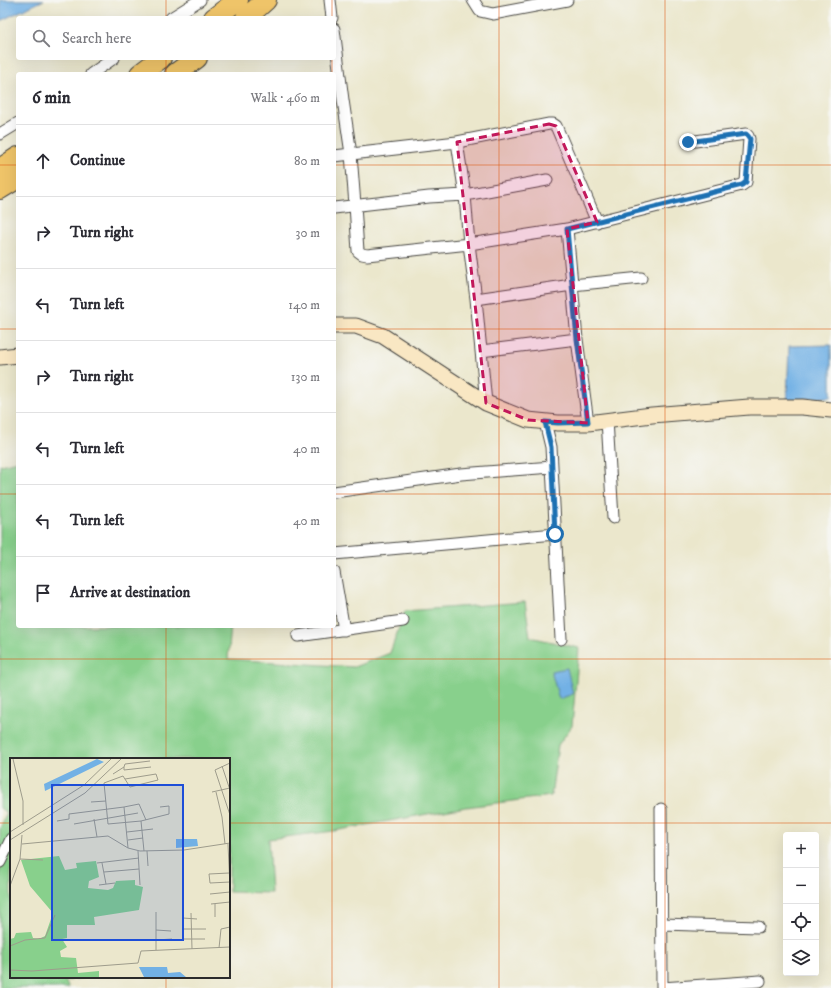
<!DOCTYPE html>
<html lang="en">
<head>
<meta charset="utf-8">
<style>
  body { margin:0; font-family:"IM FELL DW Pica",serif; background:#f2f2f3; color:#2b2b33 }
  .controls { position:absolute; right:12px; bottom:12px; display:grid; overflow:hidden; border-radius:4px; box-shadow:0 4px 16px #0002 }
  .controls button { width:36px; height:36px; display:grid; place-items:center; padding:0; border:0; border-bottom:1px solid #e1e1e2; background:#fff; color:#2b2b33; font:20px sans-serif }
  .stop { position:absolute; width:12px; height:12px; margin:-9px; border:3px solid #1f6fb2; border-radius:50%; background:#fff }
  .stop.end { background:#1f6fb2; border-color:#fff; box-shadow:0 1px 4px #0008 }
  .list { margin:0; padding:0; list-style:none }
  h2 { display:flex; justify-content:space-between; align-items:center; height:52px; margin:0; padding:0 16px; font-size:17px }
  h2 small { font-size:13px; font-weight:400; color:#7c7c81 }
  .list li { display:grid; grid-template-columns:26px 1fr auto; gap:12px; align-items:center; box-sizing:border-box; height:72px; padding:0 16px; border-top:1px solid #e1e1e2 }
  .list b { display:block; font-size:15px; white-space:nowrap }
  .list em { font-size:13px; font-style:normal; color:#7c7c81 }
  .icon { flex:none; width:22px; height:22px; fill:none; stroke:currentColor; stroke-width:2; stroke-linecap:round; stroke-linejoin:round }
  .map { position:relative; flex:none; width:831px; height:988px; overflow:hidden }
  .search { position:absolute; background:#fff; box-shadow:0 4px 16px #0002; left:16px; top:16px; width:320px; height:44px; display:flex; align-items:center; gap:10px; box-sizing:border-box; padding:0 14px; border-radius:4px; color:#7c7c81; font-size:15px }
  .panel { position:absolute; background:#fff; box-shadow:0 4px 16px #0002; left:16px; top:72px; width:320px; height:556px; border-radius:4px }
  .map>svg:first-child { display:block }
  .green { fill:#88d08c; stroke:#5a7e5c }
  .water { fill:#72b1e5; stroke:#4e6e88 }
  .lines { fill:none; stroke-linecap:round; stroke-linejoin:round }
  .street-casing { stroke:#484743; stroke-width:13 }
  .secondary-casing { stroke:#484743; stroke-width:17 }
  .highway-casing { stroke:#484743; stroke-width:22 }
  .street { stroke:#fff; stroke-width:11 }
  .secondary { stroke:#f9e7c3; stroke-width:15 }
  .highway { stroke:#efc469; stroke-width:20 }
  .route { stroke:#1f6fb2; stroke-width:5 }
  .marked { fill:#c2185b; fill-opacity:0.2; stroke:#c2185b; stroke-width:3; stroke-dasharray:8 5; stroke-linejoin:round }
  .grid { fill:none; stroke:#df570e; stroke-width:1; stroke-opacity:0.55 }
  .inset-road { fill:none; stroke:#9e9c8c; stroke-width:1 }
  .view { fill:#1d4ed8; fill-opacity:0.15; stroke:#1d4ed8; stroke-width:2 }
  .inset-edge { fill:none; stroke:#2b2b2b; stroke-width:2 }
</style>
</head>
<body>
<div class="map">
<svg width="831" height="988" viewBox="0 0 831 988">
  <rect width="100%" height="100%" fill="#f6f6f2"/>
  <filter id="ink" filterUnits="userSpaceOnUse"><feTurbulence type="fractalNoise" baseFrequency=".025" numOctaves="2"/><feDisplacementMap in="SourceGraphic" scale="8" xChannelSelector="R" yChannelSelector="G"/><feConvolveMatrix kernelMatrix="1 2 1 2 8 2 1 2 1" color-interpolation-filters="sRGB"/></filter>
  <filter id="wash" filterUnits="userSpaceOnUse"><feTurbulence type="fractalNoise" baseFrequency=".012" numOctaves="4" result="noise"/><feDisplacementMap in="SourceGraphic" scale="16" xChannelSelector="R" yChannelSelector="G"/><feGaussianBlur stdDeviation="0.9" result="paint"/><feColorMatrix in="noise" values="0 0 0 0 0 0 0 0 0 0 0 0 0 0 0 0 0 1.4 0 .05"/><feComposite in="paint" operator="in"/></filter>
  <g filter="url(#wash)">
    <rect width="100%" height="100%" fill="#ebe7cc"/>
    <path class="green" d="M 18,461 L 18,626 L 231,626 L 228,659 L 354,667 L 390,653 L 405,611 L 525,602 L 530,637 L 579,648 L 572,726 L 558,745 L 551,796 L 466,807 L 334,831 L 268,839 L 271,893 L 229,892 L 229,759 L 11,759 L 11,977 L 87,977 L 65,981 L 69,988 L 0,988 L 0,828 L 7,813 L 0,808 L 0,465 Z"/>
    <path class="water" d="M 0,0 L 44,0 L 0,21 Z
      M 831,345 L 831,397 L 787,400 L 789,346 Z
      M 567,668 L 573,694 L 559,699 L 551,671 Z"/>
  </g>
  <g filter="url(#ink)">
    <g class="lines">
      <defs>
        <path id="street" d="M 330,0 L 332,18
          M 473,0 L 480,11 L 493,14 L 567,0
          M 171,18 L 200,0
          M 334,29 L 343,100 L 351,154 L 355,205 L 358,251 L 362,254 L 367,255 L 469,244 L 567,229 L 742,185 L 746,182 L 749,139 L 748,136 L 746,134 L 688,142
          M 91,74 L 114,58
          M 0,134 L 18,123
          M 457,142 L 549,124 L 553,124 L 556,126 L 597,222
          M 334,156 L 457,142 L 465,195 L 469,244 L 476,299 L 486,403
          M 334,208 L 429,197 L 465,195 L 547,180
          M 567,229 L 577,339 L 588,423
          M 476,299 L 572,285 L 641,278
          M 481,351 L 577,339
          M 607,420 L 613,518
          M 545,422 L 551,447 L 561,639
          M 334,492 L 461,474 L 552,467
          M 334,554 L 555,534
          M 334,572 L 344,630
          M 298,636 L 403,621
          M 661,809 L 662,988
          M 0,862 L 11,839
          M 662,924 L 758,927
          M 662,988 L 760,981"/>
        <path id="secondary" d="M 334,326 L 356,326 L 383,336 L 486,403 L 528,420 L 558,423 L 588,423 L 652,415 L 749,407 L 802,407 L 831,410
          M 0,357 L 18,355"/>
        <path id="highway" d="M 214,18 L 238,0
          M 246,18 L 266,0
          M 140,74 L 161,58
          M 175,74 L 197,58
          M 0,169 L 18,157
          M 0,189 L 18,178"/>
      </defs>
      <use href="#street" class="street-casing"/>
      <use href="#secondary" class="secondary-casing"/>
      <use href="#highway" class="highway-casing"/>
      <use href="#street" class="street"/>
      <use href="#secondary" class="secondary"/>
      <use href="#highway" class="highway"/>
    </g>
  </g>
  <g class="lines" filter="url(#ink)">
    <path class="route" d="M 555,534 L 551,447 L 545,422 L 558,423 L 588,422 L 577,339 L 567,229 L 742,185 L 746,182 L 750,139 L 748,136 L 746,134 L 688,142"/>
  </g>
  <path class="marked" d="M 549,124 L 556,126 L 597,222 L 567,229 L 588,423 L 528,420 L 486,403 L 457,142 Z"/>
  <path class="grid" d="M 166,0 L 166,18M 332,0 L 332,18M 499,0 L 499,988M 665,0 L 665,988M 166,58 L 166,74M 332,58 L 332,74M 0,165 L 18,165M 334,165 L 831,165M 0,329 L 18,329M 334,329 L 831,329M 0,494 L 18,494M 334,494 L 831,494M 166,626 L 166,759M 332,626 L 332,988M 0,659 L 831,659M 0,823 L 11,823M 229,823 L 831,823M 166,977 L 166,988"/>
  <g transform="translate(10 758)">
    <rect width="220" height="220" fill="#ebe7cc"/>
    <path d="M 49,98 L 55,112 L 67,110 L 66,105 L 86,103 L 89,119 L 79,123 L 78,130 L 98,132 L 103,130 L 106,123 L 125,122 L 125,127 L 133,129 L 129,152 L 84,159 L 85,167 L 57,167 L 57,180 L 52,181 L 57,189 L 50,193 L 51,199 L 66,200 L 68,215 L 89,213 L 89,219 L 0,219 L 0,181 L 4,180 L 6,175 L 21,174 L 23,180 L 29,181 L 35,178 L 43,155 L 20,128 L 11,102 Z" fill="#88d08c"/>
    <path d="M 87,1 L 94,4 L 35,33 L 34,26 ZM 166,81 L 187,81 L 188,88 L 166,90 ZM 129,209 L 157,209 L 158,215 L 170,214 L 176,219 L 134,219 Z" fill="#72b1e5"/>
    <path class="inset-road" d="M 3,1 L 13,43 L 13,67M 140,3 L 115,6 L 114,9 L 114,12 L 141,9M 220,5 L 205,12 L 220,57M 212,8 L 220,32M 103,16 L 114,9M 115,21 L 146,16 L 148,22 L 120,29 L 113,18 L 94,25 L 98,66 L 131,63 L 159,56 L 159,48 L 150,49M 202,34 L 220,30M 206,34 L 212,59 L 215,86M 81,44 L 96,43M 114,49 L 129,46 L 136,62M 84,61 L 87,79M 47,63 L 59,61 L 59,56 L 114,49 L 118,90M 131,63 L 134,93M 64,66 L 128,55M 0,74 L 74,27 L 101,1M 117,74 L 143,71M 0,82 L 75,35 L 111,1M 118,82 L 133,80M 12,86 L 98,78 L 118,90 L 130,93 L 174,92 L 220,85M 218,86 L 220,130M 128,93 L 130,127M 137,93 L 138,108M 10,101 L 33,102M 87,105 L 129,100M 92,105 L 96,126M 94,114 L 129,111M 219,115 L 199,116 L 200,125 L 220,124M 89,127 L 105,125M 0,128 L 10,101 L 12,77M 200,136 L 220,134M 201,146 L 220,144M 146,154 L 146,192M 181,155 L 182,191M 205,159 L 205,146M 173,160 L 187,161M 173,171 L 196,171M 146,172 L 161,173M 174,181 L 195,181M 146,182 L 162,181M 0,188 L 15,182 L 35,180 L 45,157M 209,190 L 211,171 L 220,169M 0,212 L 22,213 L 128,205 L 131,193 L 220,189"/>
    <path class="view" d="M 42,27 L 173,27 L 173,182 L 42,182 Z"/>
    <rect width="220" height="220" class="inset-edge"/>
  </g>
</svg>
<div class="controls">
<button>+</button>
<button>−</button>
<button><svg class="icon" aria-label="locate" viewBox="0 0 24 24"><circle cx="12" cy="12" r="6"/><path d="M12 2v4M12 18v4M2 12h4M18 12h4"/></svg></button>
<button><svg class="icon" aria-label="layers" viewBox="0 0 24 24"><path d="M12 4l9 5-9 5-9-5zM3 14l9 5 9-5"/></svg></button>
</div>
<div class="stop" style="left:555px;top:534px"></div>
<div class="stop end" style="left:688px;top:142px"></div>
<div class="search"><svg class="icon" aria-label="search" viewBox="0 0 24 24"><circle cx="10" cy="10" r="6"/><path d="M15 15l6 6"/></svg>Search here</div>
<section class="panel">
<h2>6 min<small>Walk · 460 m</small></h2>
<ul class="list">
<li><svg class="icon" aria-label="ahead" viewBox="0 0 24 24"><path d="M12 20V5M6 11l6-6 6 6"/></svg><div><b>Continue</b></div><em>80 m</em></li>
<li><svg class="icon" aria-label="right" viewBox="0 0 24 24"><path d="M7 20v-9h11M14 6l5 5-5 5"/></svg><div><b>Turn right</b></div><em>30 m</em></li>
<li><svg class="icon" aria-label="left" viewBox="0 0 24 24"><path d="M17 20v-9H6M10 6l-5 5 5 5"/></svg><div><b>Turn left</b></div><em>140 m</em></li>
<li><svg class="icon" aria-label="right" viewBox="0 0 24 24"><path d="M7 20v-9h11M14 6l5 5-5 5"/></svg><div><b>Turn right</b></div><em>130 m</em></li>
<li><svg class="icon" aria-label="left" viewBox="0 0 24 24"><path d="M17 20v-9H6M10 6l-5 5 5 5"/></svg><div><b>Turn left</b></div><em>40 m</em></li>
<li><svg class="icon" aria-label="left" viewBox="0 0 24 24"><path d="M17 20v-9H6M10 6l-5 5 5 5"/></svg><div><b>Turn left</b></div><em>40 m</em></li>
<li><svg class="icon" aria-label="arrive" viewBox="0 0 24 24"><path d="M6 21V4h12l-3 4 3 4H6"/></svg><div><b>Arrive at destination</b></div></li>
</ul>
</section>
</div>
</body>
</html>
